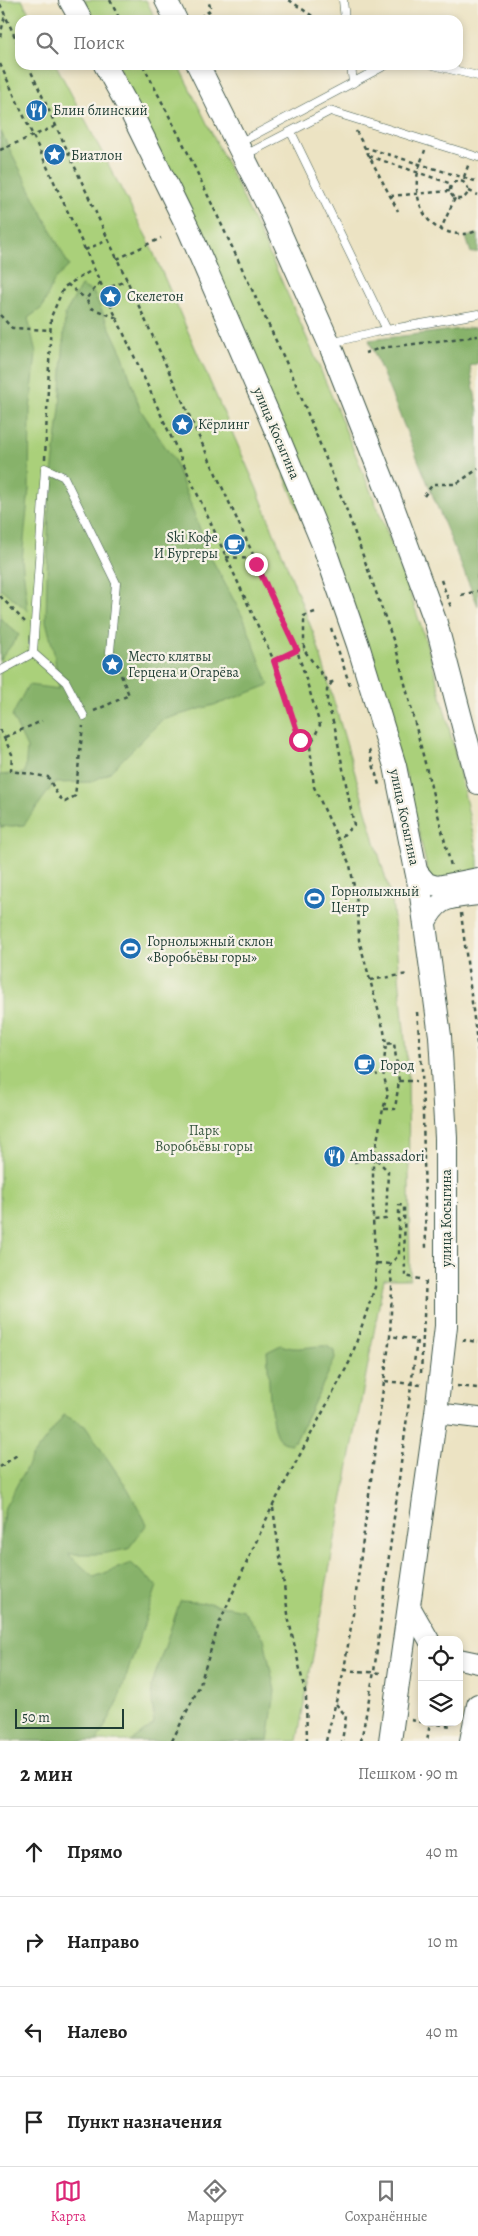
<!DOCTYPE html>
<html lang="ru">
<head>
<meta charset="utf-8">
<style>
  body { margin:0; font-family:Alegreya,serif; background:#f6f6f6; color:#222 }
  .controls { position:absolute; right:15px; bottom:15px; display:grid; overflow:hidden; border-radius:10px; box-shadow:0 2px 8px #0003 }
  .controls button { width:45px; height:45px; display:grid; place-items:center; padding:0; border:0; border-bottom:1px solid #e0e0e0; background:#fff; color:#222; font:25px sans-serif }
  .scale { position:absolute; left:15px; bottom:12px; width:109px; box-sizing:border-box; padding-left:5px; border:2px solid #1f3d34; border-top:0; font-size:14px; line-height:18px; white-space:nowrap; color:#1f3d34; -webkit-text-stroke:4px #f7f3e8; paint-order:stroke }
  .stop { position:absolute; width:15px; height:15px; margin:-11px; border:4px solid #db2777; border-radius:50%; background:#fff }
  .stop.end { background:#db2777; border-color:#fff; box-shadow:0 1px 5px #0008 }
  .list { margin:0; padding:0; list-style:none }
  h2 { display:flex; justify-content:space-between; align-items:center; height:65px; margin:0; padding:0 20px; font-size:21px }
  h2 small { font-size:16px; font-weight:400; color:#767676 }
  .list li { display:grid; grid-template-columns:32px 1fr auto; gap:15px; align-items:center; box-sizing:border-box; height:90px; padding:0 20px; border-top:1px solid #e0e0e0 }
  .list b { display:block; font-size:19px; white-space:nowrap }
  .list em { font-size:16px; font-style:normal; color:#767676 }
  .icon { flex:none; width:28px; height:28px; fill:none; stroke:currentColor; stroke-width:2; stroke-linecap:round; stroke-linejoin:round }
  .map { position:relative; flex:none; width:478px; height:1741px; overflow:hidden }
  .search { position:absolute; background:#fff; box-shadow:0 2px 8px #0003; left:15px; right:15px; top:15px; height:55px; display:flex; align-items:center; gap:12px; box-sizing:border-box; padding:0 18px; border-radius:15px; color:#767676; font-size:19px }
  .sheet { height:425px; background:#fff }
  nav { display:flex; justify-content:space-around; align-items:center; box-sizing:border-box; height:70px; border-top:1px solid #e0e0e0; background:#fff; font-size:14px; color:#767676 }
  nav a { display:grid; justify-items:center; gap:2px }
  nav .on { color:#db2777 }
  .map>svg:first-child { display:block }
  .green { fill:#aad07a; stroke:#648657 }
  .forest { fill:#87b26a; stroke:#53784f }
  .lines { fill:none; stroke-linecap:round; stroke-linejoin:round }
  .service-casing { stroke:#3e5649; stroke-width:9 }
  .tertiary-casing { stroke:#3e5649; stroke-width:22 }
  .secondary-casing { stroke:#3e5649; stroke-width:24 }
  .path { stroke:#3e5649; stroke-width:2.5; stroke-dasharray:4 4; stroke-linecap:butt }
  .service { stroke:#fff; stroke-width:8 }
  .tertiary { stroke:#fff; stroke-width:20 }
  .secondary { stroke:#fff; stroke-width:22 }
  .route { stroke:#db2777; stroke-width:6 }
  .labels { text-anchor:middle; stroke-width:4.5; stroke-linejoin:round; paint-order:stroke }
  .poi-label { font-size:14px; fill:#1f3d34; stroke:#f7f3e8; text-anchor:start }
  .street-label { font-size:14px; fill:#1f3d34; stroke:#f7f3e8 }
  .park-label { font-size:14px; fill:#3b5a42; stroke:#f7f3e8 }
</style>
</head>
<body>
<div class="map">
<svg width="478" height="1741" viewBox="0 0 478 1741">
  <rect width="100%" height="100%" fill="#f7f3e8"/>
  <filter id="ink" filterUnits="userSpaceOnUse"><feTurbulence type="fractalNoise" baseFrequency=".02" numOctaves="2"/><feDisplacementMap in="SourceGraphic" scale="10" xChannelSelector="R" yChannelSelector="G"/><feConvolveMatrix kernelMatrix="1 2 1 2 8 2 1 2 1" color-interpolation-filters="sRGB"/></filter>
  <filter id="wash" filterUnits="userSpaceOnUse"><feTurbulence type="fractalNoise" baseFrequency=".0096" numOctaves="4" result="noise"/><feDisplacementMap in="SourceGraphic" scale="20" xChannelSelector="R" yChannelSelector="G"/><feGaussianBlur stdDeviation="1.12" result="paint"/><feColorMatrix in="noise" values="0 0 0 0 0 0 0 0 0 0 0 0 0 0 0 0 0 1.4 0 .05"/><feComposite in="paint" operator="in"/></filter>
  <g filter="url(#wash)">
    <rect width="100%" height="100%" fill="#ece3c3"/>
    <path class="green" d="M 0,0 L 22,0 L 33,20 L 20,20 L 20,65 L 56,65 L 147,238 L 257,489 L 316,640 L 392,900 L 408,1073 L 410,1279 L 384,1279 L 297,1741 L 0,1741 Z
      M 84,0 L 146,0 L 156,20 L 94,20 Z
      M 118,65 L 178,65 C 241,190 300,316 352,446 C 379,511 405,575 426,642 C 447,713 463,786 478,858 L 478,869 L 430,882 L 406,775 Z"/>
    <path class="forest" d="M 0,130 L 69,266 L 55,279 L 42,308 L 28,318 L 36,353 L 30,410 L 29,489 L 22,560 L 28,611 L 0,588 Z
      M 478,234 L 478,252 L 471,253 L 466,237 Z
      M 81,286 L 93,292 L 123,356 L 140,409 L 174,460 L 210,556 L 244,619 L 269,685 L 224,702 L 162,720 L 109,773 L 91,782 L 54,783 L 24,825 L 0,827 L 0,775 L 25,773 L 27,748 L 12,716 L 28,685 L 59,689 L 54,653 L 46,621 L 49,498 L 60,409 L 65,314 Z
      M 478,327 L 478,363 L 470,366 L 478,412 L 478,606 L 369,340 Z
      M 0,618 L 19,635 L 0,660 Z
      M 281,1345 C 297,1352 310,1345 327,1346 L 334,1351 L 335,1359 L 296,1440 L 290,1444 C 284,1443 280,1441 277,1436 C 269,1422 269,1370 267,1352 Z
      M 64,1415 L 85,1426 L 128,1489 L 147,1524 L 128,1549 L 100,1554 L 68,1554 L 94,1577 L 131,1563 L 157,1586 L 116,1706 L 97,1741 L 0,1741 L 0,1536 L 5,1507 L 32,1457 Z
      M 180,1601 L 209,1603 L 243,1610 L 264,1638 L 275,1691 L 268,1741 L 131,1741 L 154,1724 L 151,1687 Z"/>
  </g>
  <g filter="url(#ink)">
    <g class="lines">
      <defs>
        <path id="service" d="M 343,0 L 345,20
          M 351,65 L 353,83
          M 433,65 L 478,76
          M 291,132 L 387,330
          M 239,143 L 386,65
          M 245,155 L 330,111 L 478,157
          M 331,343 L 375,332 L 478,314
          M 33,653 L 66,682 L 84,716
          M 0,671 L 33,653 L 45,468 L 64,477 L 116,583 L 110,652"/>
        <path id="tertiary" d="M 415,869 L 427,883 L 437,886 L 478,878
          M 425,924 C 439,896 449,899 478,895
          M 436,1413 L 478,1418
          M 409,1605 L 429,1640
          M 459,1659 L 478,1663"/>
        <path id="secondary" d="M 70,0 L 81,20
          M 166,0 L 176,20
          M 105,65 L 130,110 L 189,230 L 275,429 L 324,547 L 358,645 L 395,766 L 421,895 L 440,1036 L 446,1138 L 446,1326 L 436,1413 L 390,1741
          M 198,65 L 270,210 L 329,343 L 385,485 L 436,623 L 478,783
          M 471,1741 L 478,1705"/>
      </defs>
      <use href="#service" class="service-casing"/>
      <use href="#tertiary" class="tertiary-casing"/>
      <use href="#secondary" class="secondary-casing"/>
      <path class="path" d="M 110,0 L 120,20
        M 289,0 L 318,20
        M 0,4 L 20,48
        M 200,17 L 211,10 L 208,0
        M 0,37 L 5,15
        M 0,64 L 274,661 L 300,740 L 310,746 L 314,787 L 350,865 L 358,908 L 359,940 L 384,1031 L 386,1044 L 383,1072 L 376,1075
        M 28,65 L 297,650 L 320,725 L 310,746
        M 143,65 L 187,151 L 293,377 L 347,511 L 396,648 L 451,866
        M 356,131 L 398,211
        M 364,147 L 478,182
        M 0,150 L 56,126
        M 425,150 C 423,157 419,165 418,172 C 413,195 423,227 448,232 C 457,235 469,235 478,230
        M 369,156 L 452,184
        M 464,177 L 469,163
        M450 190a9 9 0 1 1 18 0a9 9 0 1 1-18 0Z
        M 469,191 L 478,195
        M 390,196 L 450,191
        M 440,231 L 455,198
        M 85,250 L 108,240
        M 117,259 L 161,238
        M 100,282 L 86,299 L 91,308 L 117,318
        M 67,284 L 86,299
        M 104,290 L 127,280
        M 0,315 L 12,328 L 50,330
        M 365,353 L 381,348 L 478,336
        M 45,459 L 51,317 L 64,287 L 94,269
        M 424,496 L 433,484 L 456,484 L 478,469
        M 226,557 L 254,559
        M 478,575 L 478,581
        M 441,580 L 451,607
        M 461,595 L 478,591
        M 0,596 L 25,622
        M 315,612 L 304,616 L 304,650 L 328,683 L 336,681
        M 331,628 L 351,689
        M 274,661 L 297,650 L 304,650
        M 332,682 L 327,690 L 327,702 L 335,728 L 354,825 L 339,839
        M 94,711 L 129,695 L 115,660
        M 0,730 L 12,754 L 11,771 L 48,777 L 58,796 L 65,802 L 75,796 L 83,726
        M 5,737 L 42,721
        M 369,750 L 379,785
        M 461,913 L 478,1051
        M 370,980 L 408,974
        M 417,1012 L 422,1069 L 426,1249
        M 399,1081 L 416,1081
        M 384,1109 L 395,1109 L 399,1081 L 394,1043 L 386,1044
        M 354,1162 L 374,1157 L 388,1171 L 386,1219 L 373,1220 L 373,1164 L 374,1157 L 383,1109 L 388,1094 L 383,1072
        M 377,1263 L 390,1264
        M 464,1342 L 464,1340 L 478,1342
        M 421,1373 L 426,1279
        M 385,1381 L 421,1385
        M 457,1386 L 478,1388
        M 0,1467 L 17,1455
        M 273,1508 L 289,1621 L 306,1696 L 307,1741
        M 344,1670 L 381,1673
        M 336,1704 L 346,1716 L 342,1741
        M 411,1720 L 422,1722
        M 426,1722 L 430,1723 L 427,1741
        M 430,1723 L 451,1726 L 452,1722
        M 172,1741 L 199,1687 L 220,1621 L 272,1507 L 350,1361 L 375,1287 L 376,1263 L 373,1220
        M 326,1741 L 344,1670 L 354,1608 L 390,1336 L 392,1288 L 390,1264 L 399,1255 L 399,1205 L 404,1206 L 405,1276 L 420,1279
        M 361,1741 L 374,1672 L 417,1340 L 390,1336"/>
      <use href="#service" class="service"/>
      <use href="#tertiary" class="tertiary"/>
      <use href="#secondary" class="secondary"/>
    </g>
  </g>
  <g class="lines" filter="url(#ink)">
    <path class="route" d="M 256,564 L 297,650 L 274,661 L 300,740"/>
  </g>
  <defs>
    <symbol id="restaurant-disc" viewBox="-11 -11 22 22"><circle r="9.5" fill="#1f6fb2" stroke="#f7f3e8"/><path d="M-5-6h1v4h1v-4h1v4h1v-4h1v5L-1.5 .5V6h-2V.5L-5-1ZM5-6V6H3V1.5H1.5Q1.5-4 5-6Z" fill="#fff"/></symbol>
    <symbol id="sight-disc" viewBox="-11 -11 22 22"><circle r="9.5" fill="#1f6fb2" stroke="#f7f3e8"/><path d="M0-6L1.8-2.2L6-1.7L2.9 1.2L3.7 5.4L0 3.3L-3.7 5.4L-2.9 1.2L-6-1.7L-1.8-2.2Z" fill="#fff"/></symbol>
    <symbol id="cafe-disc" viewBox="-11 -11 22 22"><circle r="9.5" fill="#1f6fb2" stroke="#f7f3e8"/><path d="M-5.5-4.5H6V0H3Q3 3.5 0 3.5H-2.5Q-5.5 3.5-5.5 0ZM3-3.2v2h1.7v-2ZM-6 4.5H4V6H-6Z" fill="#fff"/></symbol>
    <symbol id="stadium-disc" viewBox="-11 -11 22 22"><circle r="9.5" fill="#1f6fb2" stroke="#f7f3e8"/><path d="M0-5a6.5 5 0 1 0 0 10a6.5 5 0 1 0 0-10ZM-3.5-1.8h7v3.6h-7Z" fill="#fff"/></symbol>
  </defs>
  <g fill-rule="evenodd">
    <use href="#restaurant-disc" x="24" y="98" width="25" height="25"/>
    <use href="#sight-disc" x="42" y="142" width="25" height="25"/>
    <use href="#sight-disc" x="98" y="284" width="25" height="25"/>
    <use href="#sight-disc" x="170" y="412" width="25" height="25"/>
    <use href="#cafe-disc" x="222" y="532" width="25" height="25"/>
    <use href="#sight-disc" x="100" y="652" width="25" height="25"/>
    <use href="#stadium-disc" x="302" y="886" width="25" height="25"/>
    <use href="#stadium-disc" x="118" y="936" width="25" height="25"/>
    <use href="#cafe-disc" x="352" y="1052" width="25" height="25"/>
    <use href="#restaurant-disc" x="322" y="1144" width="25" height="25"/>
  </g>
  <g class="labels">
    <g class="poi-label">
      <text x="53" y="115">Блин блинский</text>
      <text x="71" y="160">Биатлон</text>
      <text x="127" y="301">Скелетон</text>
      <text x="198" y="429">Кёрлинг</text>
      <text x="218" y="542" text-anchor="end">Ski Кофе<tspan x="218" dy="16">И Бургеры</tspan></text>
      <text x="128" y="661">Место клятвы<tspan x="128" dy="16">Герцена и Огарёва</tspan></text>
      <text x="331" y="896">Горнолыжный<tspan x="331" dy="16">Центр</tspan></text>
      <text x="147" y="946">Горнолыжный склон<tspan x="147" dy="16">«Воробьёвы горы»</tspan></text>
      <text x="380" y="1070">Город</text>
      <text x="350" y="1161">Ambassadori</text>
    </g>
    <g class="street-label">
      <text transform="translate(277 433) rotate(67)" y="5">улица Косыгина</text>
      <text transform="translate(405 817) rotate(78)" y="5">улица Косыгина</text>
      <text transform="translate(446 1218) rotate(-90)" y="5">улица Косыгина</text>
    </g>
    <g class="park-label">
      <text x="204" y="1135">Парк<tspan x="204" dy="16">Воробьёвы горы</tspan></text>
    </g>
  </g>
</svg>
<div class="controls">
<button><svg class="icon" aria-label="locate" viewBox="0 0 24 24"><circle cx="12" cy="12" r="6"/><path d="M12 2v4M12 18v4M2 12h4M18 12h4"/></svg></button>
<button><svg class="icon" aria-label="layers" viewBox="0 0 24 24"><path d="M12 4l9 5-9 5-9-5zM3 14l9 5 9-5"/></svg></button>
</div>
<div class="scale">50 m</div>
<div class="stop" style="left:300px;top:740px"></div>
<div class="stop end" style="left:256px;top:564px"></div>
<div class="search"><svg class="icon" aria-label="search" viewBox="0 0 24 24"><circle cx="10" cy="10" r="6"/><path d="M15 15l6 6"/></svg>Поиск</div>
</div>
<section class="sheet">
<h2>2 мин<small>Пешком · 90 m</small></h2>
<ul class="list">
<li><svg class="icon" aria-label="ahead" viewBox="0 0 24 24"><path d="M12 20V5M6 11l6-6 6 6"/></svg><div><b>Прямо</b></div><em>40 m</em></li>
<li><svg class="icon" aria-label="right" viewBox="0 0 24 24"><path d="M7 20v-9h11M14 6l5 5-5 5"/></svg><div><b>Направо</b></div><em>10 m</em></li>
<li><svg class="icon" aria-label="left" viewBox="0 0 24 24"><path d="M17 20v-9H6M10 6l-5 5 5 5"/></svg><div><b>Налево</b></div><em>40 m</em></li>
<li><svg class="icon" aria-label="arrive" viewBox="0 0 24 24"><path d="M6 21V4h12l-3 4 3 4H6"/></svg><div><b>Пункт назначения</b></div></li>
</ul>
</section>
<nav>
<a class="on"><svg class="icon" aria-label="map" viewBox="0 0 24 24"><path d="M3 6l6-2 6 2 6-2v14l-6 2-6-2-6 2zM9 4v14M15 6v14"/></svg>Карта</a>
<a><svg class="icon" aria-label="directions" viewBox="0 0 24 24"><path d="M12 3l9 9-9 9-9-9zM9 14v-3h6M13 9l2 2-2 2"/></svg>Маршрут</a>
<a><svg class="icon" aria-label="saved" viewBox="0 0 24 24"><path d="M7 4h10v16l-5-4-5 4z"/></svg>Сохранённые</a>
</nav>
</body>
</html>
